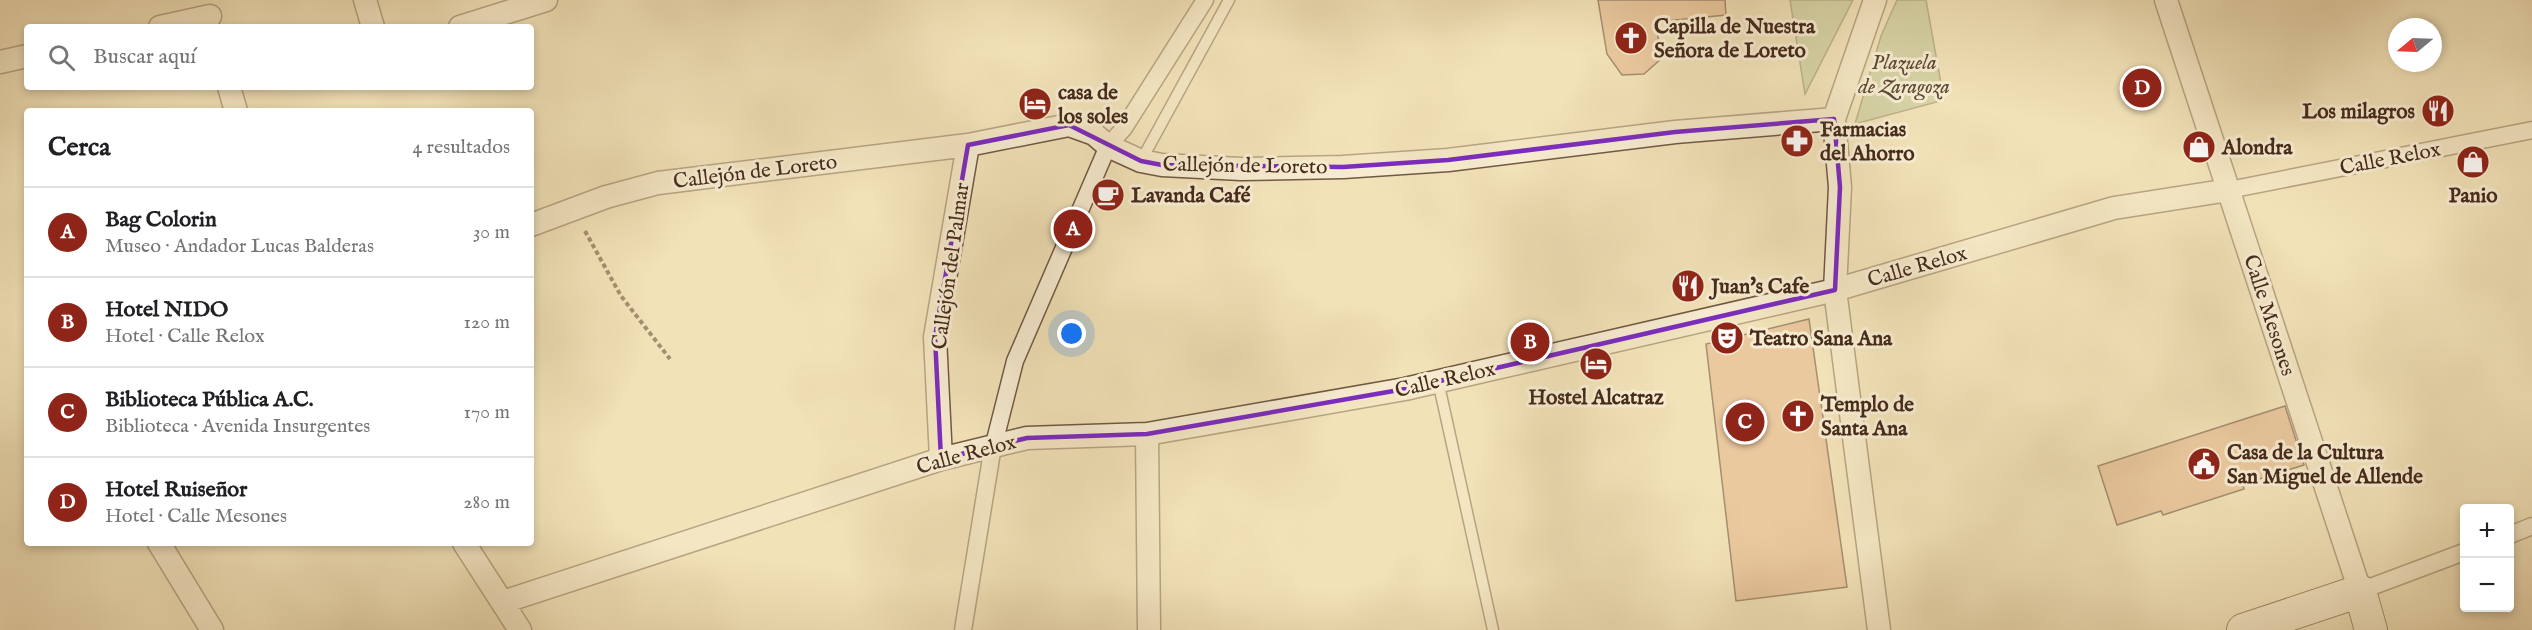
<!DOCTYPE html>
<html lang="es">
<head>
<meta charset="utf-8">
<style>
  body { margin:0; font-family:"IM FELL English",serif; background:#f6f6f6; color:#202124 }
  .controls { position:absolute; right:18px; bottom:18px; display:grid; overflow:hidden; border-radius:6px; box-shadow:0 3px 9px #0003 }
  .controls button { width:54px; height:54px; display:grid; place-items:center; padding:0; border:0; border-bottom:2px solid #e0e0e0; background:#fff; color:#202124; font:30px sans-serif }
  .compass { position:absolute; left:2388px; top:18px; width:54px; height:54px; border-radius:50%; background:#fff; box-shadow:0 3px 9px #0003; rotate:251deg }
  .you { position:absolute; left:1072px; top:334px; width:21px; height:21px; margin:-15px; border:4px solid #fff; border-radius:50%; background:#1a73e8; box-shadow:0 0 0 9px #1a73e833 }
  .badge { display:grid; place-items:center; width:39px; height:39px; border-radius:50%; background:#8f2418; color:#fff; font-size:20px; font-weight:700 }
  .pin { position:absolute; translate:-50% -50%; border:3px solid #fff; box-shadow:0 2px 6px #0006 }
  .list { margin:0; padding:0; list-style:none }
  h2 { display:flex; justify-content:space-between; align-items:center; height:78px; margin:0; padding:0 24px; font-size:26px }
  h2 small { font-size:20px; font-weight:400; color:#757577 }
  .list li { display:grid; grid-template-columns:39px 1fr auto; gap:18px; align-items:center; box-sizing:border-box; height:90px; padding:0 24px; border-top:2px solid #e0e0e0 }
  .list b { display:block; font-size:22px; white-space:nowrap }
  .list p { margin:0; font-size:20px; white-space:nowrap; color:#757577 }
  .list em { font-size:20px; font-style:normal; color:#757577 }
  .icon { flex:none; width:33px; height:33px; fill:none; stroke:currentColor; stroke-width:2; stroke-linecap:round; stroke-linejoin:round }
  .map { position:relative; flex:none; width:2532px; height:630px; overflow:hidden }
  .search { position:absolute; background:#fff; box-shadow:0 3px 9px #0003; left:24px; top:24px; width:510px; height:66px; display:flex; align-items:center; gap:15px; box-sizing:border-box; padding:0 21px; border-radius:6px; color:#757577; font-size:22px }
  .panel { position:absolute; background:#fff; box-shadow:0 3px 9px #0003; left:24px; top:108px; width:510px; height:438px; border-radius:6px }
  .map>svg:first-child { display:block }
  .green { fill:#b6c493; stroke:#7e7858; stroke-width:1.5 }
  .building { fill:#e2aa82; stroke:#462b1c; stroke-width:1.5 }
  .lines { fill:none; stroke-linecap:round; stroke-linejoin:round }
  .service-casing { stroke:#715943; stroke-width:13 }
  .pedestrian-casing { stroke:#715943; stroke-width:19 }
  .minor-casing { stroke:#715943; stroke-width:25 }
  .secondary-casing { stroke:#462b1c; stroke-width:34 }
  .path { stroke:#462b1c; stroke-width:4; stroke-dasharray:4.5 3; stroke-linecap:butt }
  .service { stroke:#f7ecd1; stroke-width:10 }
  .pedestrian { stroke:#f7ecd1; stroke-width:16 }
  .minor { stroke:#f7ecd1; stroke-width:22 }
  .secondary { stroke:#f7ecd1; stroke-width:32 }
  .marked { fill:none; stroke:#7b2cbf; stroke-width:4.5; stroke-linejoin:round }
  .labels { text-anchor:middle; stroke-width:6; stroke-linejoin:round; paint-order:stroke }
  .poi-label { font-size:21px; font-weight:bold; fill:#462b1c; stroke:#f7ecd1; text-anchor:start }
  .park-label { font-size:21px; font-style:italic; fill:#5c4a34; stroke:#f7ecd1 }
  .street-label { font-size:21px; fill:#462b1c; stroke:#f7ecd1 }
</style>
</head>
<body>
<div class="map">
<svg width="2532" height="630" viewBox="0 0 2532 630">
  <rect width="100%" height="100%" fill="#f2e2b8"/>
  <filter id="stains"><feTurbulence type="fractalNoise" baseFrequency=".00333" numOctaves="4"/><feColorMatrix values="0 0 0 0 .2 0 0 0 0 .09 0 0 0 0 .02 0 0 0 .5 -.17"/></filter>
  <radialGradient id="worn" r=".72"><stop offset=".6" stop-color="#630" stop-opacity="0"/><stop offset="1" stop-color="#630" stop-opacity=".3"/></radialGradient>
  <path class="green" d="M 1790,0 L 1853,0 L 1805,94 Z
    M 1897,0 L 1926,0 L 1944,100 L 1855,124 L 1881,36 Z"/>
  <path class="building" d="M 1598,0 L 1725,0 L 1726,15 L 1655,22 L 1662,58 L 1644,74 L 1622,75 L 1607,54 Z
    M 1809,319 L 1847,587 L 1736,601 L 1706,344 Z
    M 2285,406 L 2304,465 L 2243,484 L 2244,489 L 2163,515 L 2161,511 L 2117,525 L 2098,466 Z"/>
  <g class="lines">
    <defs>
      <path id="service" d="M 1141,161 L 1229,0
        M 1438,381 L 1493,630"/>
      <path id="pedestrian" d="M 2229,190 L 2532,130
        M 994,444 L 1015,361 L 1108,146 L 1124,128 L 1205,0
        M 2510,535 L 2532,526
        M 2360,591 L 2464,552
        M 963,630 L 993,446"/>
      <path id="minor" d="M 365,0 L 373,27
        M 1875,0 L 1834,119 L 1840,187 L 1835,290 L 1879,630
        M 2166,0 L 2360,591
        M 160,27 L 210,16
        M 460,27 L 546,0
        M 0,62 L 27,56
        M 229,87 L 236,111
        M 531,225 L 606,197 L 658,183 L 968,145 L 1069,125 L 1094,134 L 1108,146 L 1141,161 L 1162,165 L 1241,169 L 1343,167 L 1448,160 L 1675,132 L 1834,119
        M 1147,434 L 1149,630
        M 941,459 L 935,337 L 968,145
        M 159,543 L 212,630
        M 464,543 L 520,630
        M 503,602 L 941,459 L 1027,438 L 1147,434 L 1405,389 L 1835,290 L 2114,208 L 2229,190"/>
      <path id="secondary" d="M 2243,630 L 2360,591 L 2371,630"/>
    </defs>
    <use href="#service" class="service-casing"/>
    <use href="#pedestrian" class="pedestrian-casing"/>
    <use href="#minor" class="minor-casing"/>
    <use href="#secondary" class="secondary-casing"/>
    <path class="path" d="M 585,231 L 621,296 L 670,359"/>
    <use href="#service" class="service"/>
    <use href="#pedestrian" class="pedestrian"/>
    <use href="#minor" class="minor"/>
    <use href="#secondary" class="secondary"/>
  </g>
  <path d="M0 0H2532V630H0ZM 1834,119 L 1840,187 L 1835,290 L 1405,389 L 1147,434 L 1027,438 L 941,459 L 935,337 L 968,145 L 1069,125 L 1141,161 L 1162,165 L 1343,167 L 1448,160 L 1675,132 Z" fill="#f2e2b8" fill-opacity=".55" fill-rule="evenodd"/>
  <path class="marked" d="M 1834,119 L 1840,187 L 1835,290 L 1405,389 L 1147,434 L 1027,438 L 941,459 L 935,337 L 968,145 L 1069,125 L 1141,161 L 1162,165 L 1343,167 L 1448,160 L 1675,132 Z"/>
  <defs>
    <symbol id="church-disc" viewBox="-11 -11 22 22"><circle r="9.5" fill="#8f2418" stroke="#f7ecd1"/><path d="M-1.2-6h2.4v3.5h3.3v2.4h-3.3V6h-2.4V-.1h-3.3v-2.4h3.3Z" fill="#fff"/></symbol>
    <symbol id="hotel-disc" viewBox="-11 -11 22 22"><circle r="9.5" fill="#8f2418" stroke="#f7ecd1"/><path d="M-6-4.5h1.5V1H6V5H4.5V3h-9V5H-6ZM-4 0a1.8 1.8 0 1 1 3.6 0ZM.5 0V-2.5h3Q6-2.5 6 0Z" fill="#fff"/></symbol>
    <symbol id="restaurant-disc" viewBox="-11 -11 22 22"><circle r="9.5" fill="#8f2418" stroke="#f7ecd1"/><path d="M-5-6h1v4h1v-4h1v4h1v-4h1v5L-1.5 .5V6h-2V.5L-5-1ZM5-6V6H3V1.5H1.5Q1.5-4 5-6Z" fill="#fff"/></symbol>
    <symbol id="pharmacy-disc" viewBox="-11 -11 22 22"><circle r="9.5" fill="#8f2418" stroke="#f7ecd1"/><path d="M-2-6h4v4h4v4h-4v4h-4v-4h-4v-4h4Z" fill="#fff"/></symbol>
    <symbol id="shop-disc" viewBox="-11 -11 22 22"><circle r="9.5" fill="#8f2418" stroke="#f7ecd1"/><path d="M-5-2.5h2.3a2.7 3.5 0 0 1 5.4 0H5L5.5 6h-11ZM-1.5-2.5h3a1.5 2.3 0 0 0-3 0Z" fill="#fff"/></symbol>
    <symbol id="cafe-disc" viewBox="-11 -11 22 22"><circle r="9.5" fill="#8f2418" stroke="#f7ecd1"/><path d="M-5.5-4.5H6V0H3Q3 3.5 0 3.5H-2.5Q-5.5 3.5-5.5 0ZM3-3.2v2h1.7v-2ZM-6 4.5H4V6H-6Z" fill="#fff"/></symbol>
    <symbol id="theatre-disc" viewBox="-11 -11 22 22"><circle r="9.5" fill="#8f2418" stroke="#f7ecd1"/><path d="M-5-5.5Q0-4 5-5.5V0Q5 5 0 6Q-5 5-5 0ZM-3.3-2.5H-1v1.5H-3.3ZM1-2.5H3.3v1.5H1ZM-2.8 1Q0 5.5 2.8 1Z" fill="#fff"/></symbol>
    <symbol id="civic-disc" viewBox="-11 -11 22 22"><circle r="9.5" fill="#8f2418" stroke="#f7ecd1"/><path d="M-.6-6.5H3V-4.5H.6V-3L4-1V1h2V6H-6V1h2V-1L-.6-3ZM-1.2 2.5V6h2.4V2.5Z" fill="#fff"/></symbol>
  </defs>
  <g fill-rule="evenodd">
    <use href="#church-disc" x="1612" y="19" width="38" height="38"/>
    <use href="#hotel-disc" x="1016" y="85" width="38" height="38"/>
    <use href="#restaurant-disc" x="2419" y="92" width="38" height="38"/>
    <use href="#pharmacy-disc" x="1778" y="122" width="38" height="38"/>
    <use href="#shop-disc" x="2180" y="128" width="38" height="38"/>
    <use href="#shop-disc" x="2454" y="143" width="38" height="38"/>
    <use href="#cafe-disc" x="1089" y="176" width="38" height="38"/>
    <use href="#restaurant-disc" x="1669" y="267" width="38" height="38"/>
    <use href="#theatre-disc" x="1708" y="319" width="38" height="38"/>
    <use href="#hotel-disc" x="1577" y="345" width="38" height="38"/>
    <use href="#church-disc" x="1779" y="397" width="38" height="38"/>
    <use href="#civic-disc" x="2185" y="445" width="38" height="38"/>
  </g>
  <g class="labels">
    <g class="poi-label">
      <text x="1654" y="33">Capilla de Nuestra<tspan x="1654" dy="24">Señora de Loreto</tspan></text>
      <text x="1058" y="99">casa de<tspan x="1058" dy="24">los soles</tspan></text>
      <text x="2415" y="118" text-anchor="end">Los milagros</text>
      <text x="1820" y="136">Farmacias<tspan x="1820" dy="24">del Ahorro</tspan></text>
      <text x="2222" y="154">Alondra</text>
      <text x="1131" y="202">Lavanda Café</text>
      <text x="2473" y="202" text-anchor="middle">Panio</text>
      <text x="1711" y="293">Juan's Cafe</text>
      <text x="1750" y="345">Teatro Sana Ana</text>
      <text x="1596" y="404" text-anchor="middle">Hostel Alcatraz</text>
      <text x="1821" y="411">Templo de<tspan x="1821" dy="24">Santa Ana</tspan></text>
      <text x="2227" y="459">Casa de la Cultura<tspan x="2227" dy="24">San Miguel de Allende</tspan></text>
    </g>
    <g class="park-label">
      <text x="1904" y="69">Plazuela<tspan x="1904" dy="24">de Zaragoza</tspan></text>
    </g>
    <g class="street-label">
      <text transform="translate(2390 158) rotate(-11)" y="7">Calle Relox</text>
      <text transform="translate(1245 165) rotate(1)" y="7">Callejón de Loreto</text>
      <text transform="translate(755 171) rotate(-7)" y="7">Callejón de Loreto</text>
      <text transform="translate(950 266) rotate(-82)" y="7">Callejón del Palmar</text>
      <text transform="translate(1917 266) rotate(-16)" y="7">Calle Relox</text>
      <text transform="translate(2270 315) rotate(72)" y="7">Calle Mesones</text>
      <text transform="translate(1445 379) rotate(-13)" y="7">Calle Relox</text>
      <text transform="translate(966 454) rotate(-15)" y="7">Calle Relox</text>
    </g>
  </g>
  <rect width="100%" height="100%" filter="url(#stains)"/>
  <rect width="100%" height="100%" fill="url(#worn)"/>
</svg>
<div class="controls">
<button>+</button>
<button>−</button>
</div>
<svg class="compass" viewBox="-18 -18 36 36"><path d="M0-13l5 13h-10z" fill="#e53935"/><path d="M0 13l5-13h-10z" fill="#757577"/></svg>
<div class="you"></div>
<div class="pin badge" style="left:1073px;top:229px">A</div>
<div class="pin badge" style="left:1530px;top:342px">B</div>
<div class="pin badge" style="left:1745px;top:422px">C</div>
<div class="pin badge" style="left:2142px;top:88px">D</div>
<div class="search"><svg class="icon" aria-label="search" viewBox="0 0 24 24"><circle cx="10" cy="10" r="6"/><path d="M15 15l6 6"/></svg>Buscar aquí</div>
<section class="panel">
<h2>Cerca<small>4 resultados</small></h2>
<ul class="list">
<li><span class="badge">A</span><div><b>Bag Colorin</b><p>Museo · Andador Lucas Balderas</p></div><em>30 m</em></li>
<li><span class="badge">B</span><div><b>Hotel NIDO</b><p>Hotel · Calle Relox</p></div><em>120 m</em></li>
<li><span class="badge">C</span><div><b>Biblioteca Pública A.C.</b><p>Biblioteca · Avenida Insurgentes</p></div><em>170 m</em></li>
<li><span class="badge">D</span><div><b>Hotel Ruiseñor</b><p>Hotel · Calle Mesones</p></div><em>280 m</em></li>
</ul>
</section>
</div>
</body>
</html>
